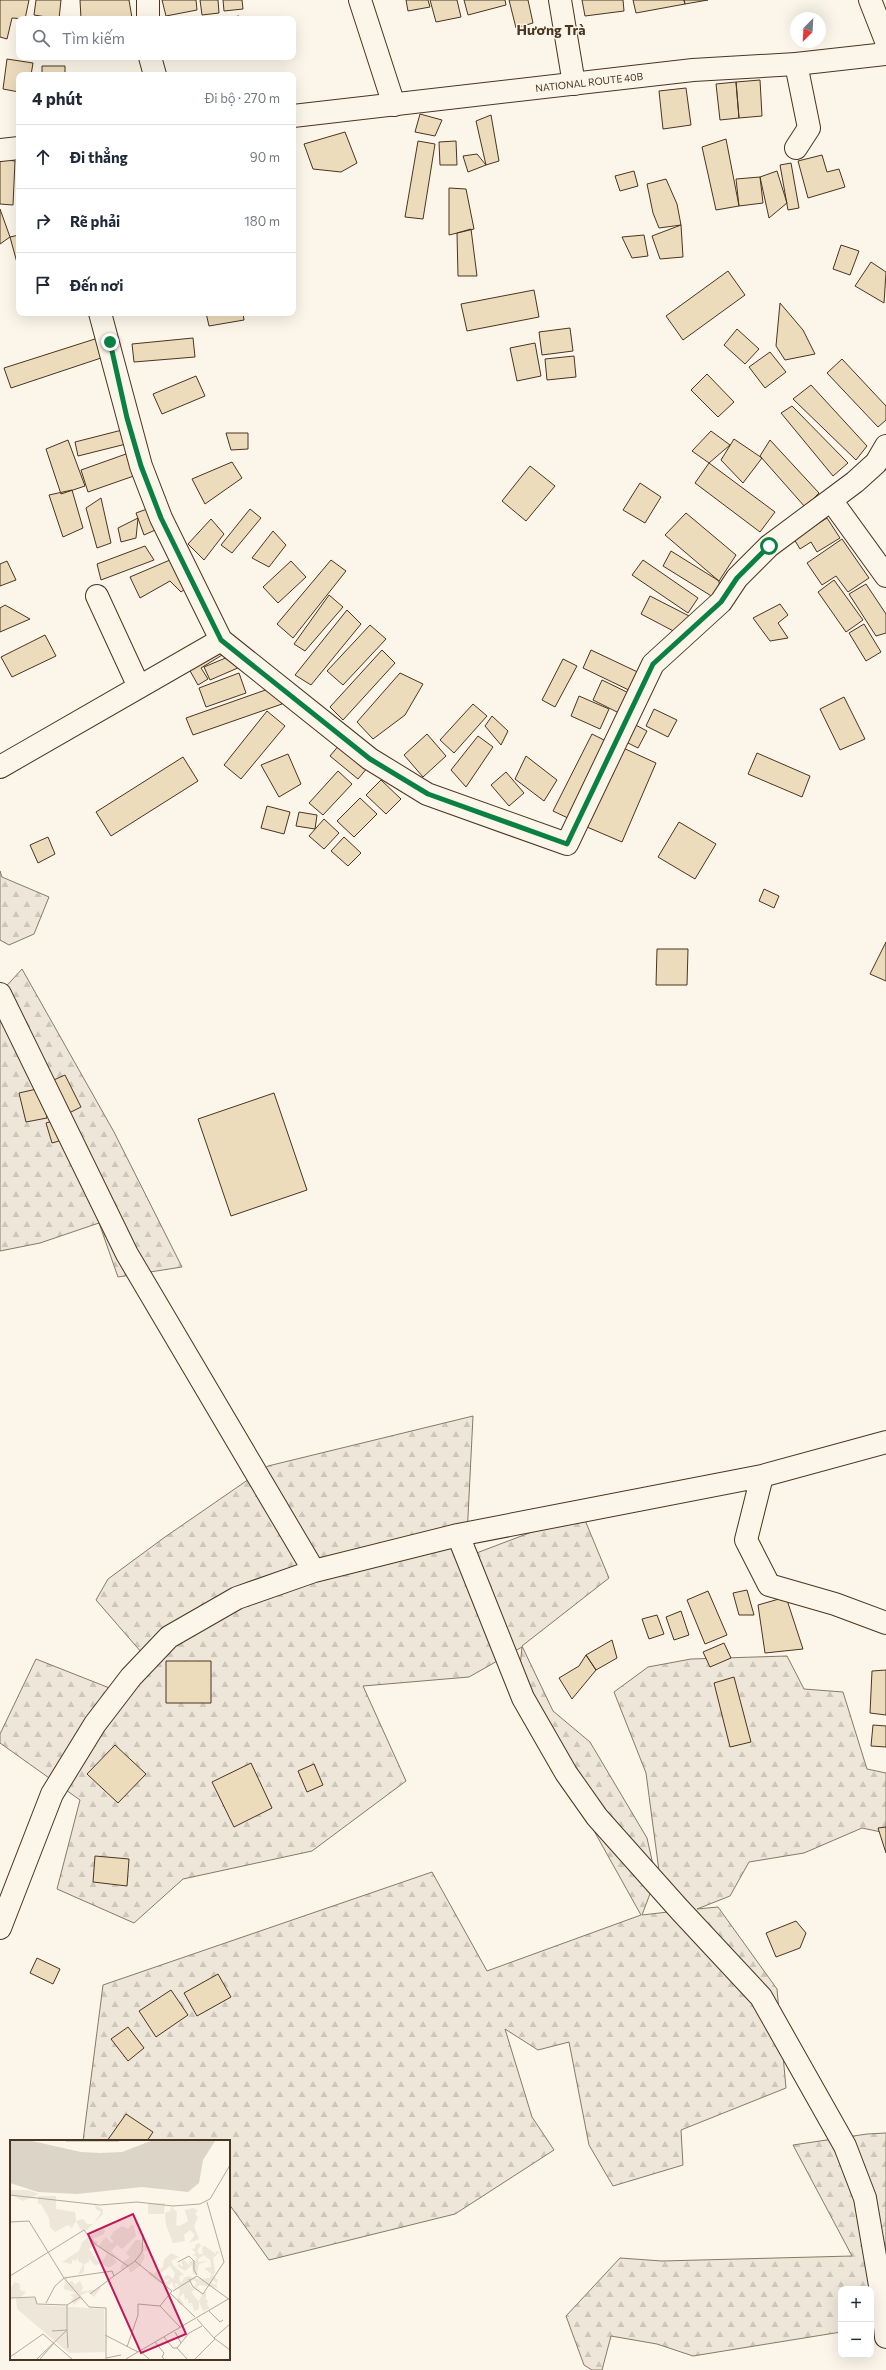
<!DOCTYPE html>
<html lang="vi">
<head>
<meta charset="utf-8">
<style>
  body { margin:0; font-family:Commissioner,sans-serif; background:#f6f6f7; color:#1f2937 }
  .controls { position:absolute; right:12px; bottom:12px; display:grid; overflow:hidden; border-radius:8px; box-shadow:0 4px 16px #0002 }
  .controls button { width:36px; height:36px; display:grid; place-items:center; padding:0; border:0; border-bottom:1px solid #e0e1e3; background:#fff; color:#1f2937; font:20px sans-serif }
  .compass { position:absolute; left:790px; top:12px; width:36px; height:36px; border-radius:50%; background:#fff; box-shadow:0 4px 16px #0002; rotate:204deg }
  .stop { position:absolute; width:12px; height:12px; margin:-9px; border:3px solid #0b8043; border-radius:50%; background:#fff }
  .stop.end { background:#0b8043; border-color:#fff; box-shadow:0 1px 4px #0008 }
  .list { margin:0; padding:0; list-style:none }
  h2 { display:flex; justify-content:space-between; align-items:center; height:52px; margin:0; padding:0 16px; font-size:17px }
  h2 small { font-size:13px; font-weight:400; color:#747a83 }
  .list li { display:grid; grid-template-columns:26px 1fr auto; gap:12px; align-items:center; box-sizing:border-box; height:64px; padding:0 16px; border-top:1px solid #e0e1e3 }
  .list b { display:block; font-size:15px; white-space:nowrap }
  .list em { font-size:13px; font-style:normal; color:#747a83 }
  .icon { flex:none; width:22px; height:22px; fill:none; stroke:currentColor; stroke-width:2; stroke-linecap:round; stroke-linejoin:round }
  .map { position:relative; flex:none; width:886px; height:2370px; overflow:hidden }
  .search { position:absolute; background:#fff; box-shadow:0 4px 16px #0002; left:16px; top:16px; width:280px; height:44px; display:flex; align-items:center; gap:10px; box-sizing:border-box; padding:0 14px; border-radius:8px; color:#747a83; font-size:15px }
  .panel { position:absolute; background:#fff; box-shadow:0 4px 16px #0002; left:16px; top:72px; width:280px; height:244px; border-radius:8px }
  .map>svg:first-child { display:block }
  .forest { fill:url(#forest-firs); stroke:#887966 }
  .building { fill:#ecdcbc; stroke:#4a3520 }
  .lines { fill:none; stroke-linecap:round; stroke-linejoin:round }
  .street-casing { stroke:#4a3520; stroke-width:24 }
  .highway-casing { stroke:#4a3520; stroke-width:24 }
  .street { stroke:#fbf6e9; stroke-width:22 }
  .highway { stroke:#fbf6e9; stroke-width:22 }
  .route { stroke:#0b8043; stroke-width:5 }
  .labels { text-anchor:middle; stroke-width:3; stroke-linejoin:round; paint-order:stroke }
  .street-label { font-size:10px; fill:#4a3520; stroke:#fbf6e9 }
  .district-label { font-size:14px; font-weight:bold; fill:#4a3520; stroke:#fbf6e9 }
  .inset-road { fill:none; stroke:#b4a999; stroke-width:1 }
  .view { fill:#c2185b; fill-opacity:0.15; stroke:#c2185b; stroke-width:2 }
  .inset-edge { fill:none; stroke:#4a3520; stroke-width:2 }
</style>
</head>
<body>
<div class="map">
<svg width="886" height="2370" viewBox="0 0 886 2370">
  <defs>
    <pattern id="forest-firs" width="22" height="20" patternUnits="userSpaceOnUse"><rect width="22" height="20" fill="#ede6d9"/><path d="M5 1l3.5 6h-7zM16 11l3.5 6h-7z" fill="#cdc6ba"/></pattern>
  </defs>
  <rect width="100%" height="100%" fill="#fbf6e9"/>
  <path class="forest" d="M 0,871 L 2,877 L 49,897 L 34,934 L 9,945 L 0,940 Z
    M 22,969 L 114,1132 L 182,1267 L 118,1277 L 99,1223 L 40,1243 L 0,1251 L 0,993 Z
    M 473,1416 L 466,1557 L 582,1513 L 609,1578 L 522,1646 L 553,1711 L 590,1742 L 647,1838 L 656,1878 L 642,1915 L 694,1909 L 661,1886 L 646,1773 L 614,1692 L 648,1667 L 691,1659 L 787,1656 L 804,1689 L 843,1692 L 867,1769 L 886,1773 L 886,1833 L 862,1828 L 804,1853 L 749,1862 L 730,1896 L 697,1909 L 718,1907 L 777,1989 L 786,2088 L 681,2130 L 683,2165 L 613,2186 L 589,2145 L 569,2042 L 538,2050 L 505,2029 L 532,2117 L 554,2150 L 455,2214 L 269,2260 L 229,2204 L 229,2141 L 83,2141 L 103,1985 L 432,1872 L 487,1971 L 641,1915 L 531,1718 L 519,1676 L 522,1647 L 469,1677 L 363,1686 L 406,1781 L 312,1851 L 183,1879 L 134,1923 L 57,1889 L 80,1800 L 0,1743 L 0,1734 L 36,1659 L 112,1689 L 142,1653 L 96,1600 L 108,1579 L 165,1537 L 268,1466 Z
    M 886,2133 L 886,2321 L 871,2327 L 871,2289 L 841,2289 L 841,2332 L 693,2356 L 657,2344 L 611,2336 L 602,2370 L 592,2370 L 584,2365 L 566,2316 L 620,2258 L 662,2261 L 852,2256 L 793,2145 L 867,2134 Z"/>
  <path class="building" d="M 0,0 L 29,0 L 25,19 L 12,18 L 7,39 L 0,37 Z
    M 36,0 L 61,0 L 59,19 L 34,15 Z
    M 80,0 L 129,0 L 132,18 L 81,19 Z
    M 162,0 L 196,0 L 197,10 L 166,16 Z
    M 200,0 L 218,0 L 219,13 L 202,15 Z
    M 223,0 L 242,0 L 243,9 L 224,11 Z
    M 406,0 L 428,0 L 430,7 L 408,11 Z
    M 430,0 L 457,0 L 461,17 L 436,22 Z
    M 464,0 L 505,0 L 506,5 L 468,15 Z
    M 509,0 L 528,0 L 533,23 L 516,28 Z
    M 582,0 L 623,0 L 624,11 L 585,16 Z
    M 633,0 L 684,0 L 685,4 L 636,13 Z
    M 684,0 L 708,0 L 685,4 Z
    M 239,16 L 239,19 L 221,19 Z
    M 7,59 L 33,63 L 31,75 L 19,75 L 19,92 L 3,89 Z
    M 42,66 L 65,66 L 65,75 L 42,75 Z
    M 760,80 L 762,116 L 739,118 L 736,82 Z
    M 736,82 L 739,118 L 720,120 L 716,84 Z
    M 686,88 L 691,125 L 663,129 L 659,91 Z
    M 420,114 L 442,120 L 435,136 L 415,132 Z
    M 491,115 L 499,161 L 486,165 L 476,121 Z
    M 345,132 L 357,163 L 341,172 L 313,169 L 304,144 Z
    M 726,139 L 739,206 L 716,210 L 702,147 Z
    M 418,141 L 435,144 L 423,219 L 405,217 Z
    M 456,141 L 457,165 L 440,165 L 439,142 Z
    M 477,154 L 486,165 L 468,172 L 463,156 Z
    M 822,155 L 827,172 L 839,169 L 845,187 L 808,198 L 798,161 Z
    M 0,159 L 15,161 L 13,205 L 0,204 Z
    M 791,163 L 799,208 L 788,210 L 780,165 Z
    M 634,171 L 638,186 L 620,191 L 615,176 Z
    M 777,171 L 787,203 L 769,218 L 760,177 Z
    M 760,177 L 763,203 L 739,206 L 736,179 Z
    M 666,179 L 677,204 L 681,225 L 659,228 L 653,213 L 647,184 Z
    M 449,188 L 466,189 L 474,229 L 449,235 Z
    M 0,209 L 10,237 L 0,244 Z
    M 681,225 L 683,257 L 660,259 L 652,236 Z
    M 471,229 L 477,276 L 458,276 L 457,233 Z
    M 19,235 L 19,270 L 10,237 Z
    M 644,235 L 648,256 L 632,258 L 622,237 Z
    M 841,245 L 859,251 L 850,275 L 833,269 Z
    M 871,262 L 886,272 L 884,303 L 855,286 Z
    M 728,271 L 745,295 L 683,340 L 666,316 Z
    M 534,290 L 539,317 L 467,331 L 461,304 Z
    M 780,303 L 803,330 L 815,354 L 785,360 L 776,346 Z
    M 206,313 L 243,313 L 244,320 L 209,326 Z
    M 570,328 L 573,351 L 542,355 L 539,332 Z
    M 737,329 L 759,349 L 745,364 L 724,345 Z
    M 98,338 L 104,357 L 11,388 L 4,368 Z
    M 193,338 L 195,357 L 134,362 L 132,344 Z
    M 535,343 L 541,376 L 517,381 L 510,348 Z
    M 770,352 L 786,372 L 765,388 L 749,367 Z
    M 574,356 L 576,377 L 547,380 L 545,359 Z
    M 842,359 L 886,406 L 886,420 L 878,427 L 827,373 Z
    M 707,374 L 734,402 L 718,417 L 691,390 Z
    M 196,376 L 205,396 L 162,414 L 153,394 Z
    M 811,385 L 867,446 L 856,460 L 793,399 Z
    M 792,406 L 848,463 L 833,476 L 781,413 Z
    M 126,429 L 130,443 L 78,456 L 75,442 Z
    M 711,431 L 730,445 L 709,463 L 692,451 Z
    M 226,433 L 248,433 L 248,449 L 231,450 Z
    M 734,439 L 762,458 L 743,483 L 721,460 Z
    M 68,440 L 85,486 L 61,494 L 46,449 Z
    M 770,440 L 819,493 L 805,507 L 760,456 Z
    M 140,449 L 148,471 L 88,492 L 81,470 Z
    M 232,462 L 242,478 L 205,504 L 192,479 Z
    M 709,463 L 775,512 L 760,532 L 695,483 Z
    M 530,466 L 555,486 L 526,521 L 502,501 Z
    M 640,483 L 661,497 L 645,523 L 623,510 Z
    M 72,490 L 83,528 L 63,537 L 49,495 Z
    M 101,498 L 111,543 L 97,548 L 86,508 Z
    M 161,504 L 171,523 L 144,535 L 136,513 Z
    M 250,509 L 261,518 L 232,553 L 221,545 Z
    M 686,513 L 736,555 L 719,581 L 665,535 Z
    M 138,518 L 136,538 L 121,542 L 118,528 Z
    M 827,518 L 840,538 L 817,552 L 811,542 L 800,549 L 794,539 Z
    M 211,519 L 224,534 L 204,560 L 188,544 Z
    M 273,531 L 286,545 L 269,567 L 252,558 Z
    M 842,539 L 869,578 L 848,592 L 836,576 L 822,585 L 807,563 Z
    M 145,546 L 154,560 L 101,580 L 97,564 Z
    M 671,551 L 719,581 L 721,602 L 663,566 Z
    M 184,554 L 196,581 L 181,592 L 170,581 L 140,598 L 130,577 Z
    M 331,560 L 346,571 L 293,638 L 277,624 Z
    M 643,560 L 698,598 L 688,613 L 632,575 Z
    M 7,561 L 16,580 L 0,586 L 0,564 Z
    M 291,561 L 306,577 L 278,603 L 263,587 Z
    M 834,580 L 863,620 L 846,632 L 818,592 Z
    M 866,584 L 886,614 L 886,633 L 876,636 L 849,594 Z
    M 329,595 L 343,607 L 305,651 L 294,644 Z
    M 650,596 L 691,617 L 681,635 L 641,614 Z
    M 780,604 L 788,615 L 778,623 L 788,638 L 770,641 L 753,618 Z
    M 5,605 L 30,619 L 0,632 L 0,608 Z
    M 347,610 L 361,624 L 311,685 L 295,675 Z
    M 864,624 L 881,652 L 866,661 L 849,633 Z
    M 370,625 L 386,639 L 343,685 L 327,671 Z
    M 45,635 L 56,656 L 12,677 L 1,657 Z
    M 220,640 L 227,652 L 201,668 L 208,679 L 198,685 L 185,662 Z
    M 382,650 L 395,663 L 343,720 L 330,707 Z
    M 591,650 L 644,675 L 635,693 L 583,668 Z
    M 235,654 L 240,667 L 210,680 L 204,667 Z
    M 563,659 L 577,666 L 555,707 L 542,700 Z
    M 239,673 L 246,693 L 206,707 L 199,688 Z
    M 400,673 L 423,684 L 405,715 L 373,739 L 357,722 Z
    M 602,680 L 635,696 L 625,716 L 593,700 Z
    M 274,687 L 282,704 L 193,735 L 186,718 Z
    M 579,696 L 609,709 L 600,729 L 571,716 Z
    M 844,697 L 865,739 L 840,750 L 820,709 Z
    M 473,704 L 487,716 L 454,753 L 440,740 Z
    M 654,709 L 677,720 L 668,737 L 646,726 Z
    M 267,711 L 285,726 L 241,779 L 224,765 Z
    M 492,716 L 508,731 L 501,745 L 485,726 Z
    M 630,722 L 647,731 L 638,748 L 620,739 Z
    M 427,734 L 446,756 L 423,777 L 404,755 Z
    M 592,734 L 610,743 L 570,819 L 553,811 Z
    M 478,736 L 493,747 L 466,787 L 451,770 Z
    M 340,744 L 368,767 L 358,779 L 330,756 Z
    M 621,747 L 656,763 L 622,842 L 587,827 Z
    M 757,753 L 810,776 L 802,797 L 748,774 Z
    M 288,754 L 301,784 L 279,797 L 261,765 Z
    M 526,756 L 557,780 L 544,801 L 515,779 Z
    M 183,757 L 198,781 L 111,836 L 96,812 Z
    M 338,771 L 352,784 L 323,815 L 309,803 Z
    M 506,772 L 524,793 L 509,806 L 491,785 Z
    M 381,780 L 401,799 L 386,814 L 366,795 Z
    M 360,798 L 377,814 L 354,837 L 337,821 Z
    M 267,806 L 290,812 L 284,834 L 261,828 Z
    M 299,812 L 317,815 L 315,829 L 296,826 Z
    M 324,819 L 339,833 L 324,849 L 309,836 Z
    M 679,822 L 716,844 L 695,879 L 658,857 Z
    M 48,837 L 55,854 L 38,863 L 30,845 Z
    M 344,837 L 361,853 L 348,866 L 331,851 Z
    M 764,889 L 779,896 L 774,908 L 759,901 Z
    M 886,942 L 886,981 L 870,974 Z
    M 657,949 L 688,949 L 687,985 L 656,985 Z
    M 65,1075 L 81,1107 L 65,1115 L 49,1082 Z
    M 41,1088 L 47,1118 L 26,1122 L 19,1093 Z
    M 274,1093 L 307,1190 L 231,1216 L 198,1119 Z
    M 59,1119 L 66,1139 L 52,1143 L 46,1123 Z
    M 747,1590 L 754,1615 L 739,1615 L 733,1593 Z
    M 708,1591 L 727,1635 L 705,1644 L 687,1600 Z
    M 786,1597 L 803,1649 L 765,1653 L 758,1605 Z
    M 681,1611 L 689,1635 L 674,1640 L 666,1617 Z
    M 657,1615 L 664,1634 L 649,1639 L 642,1619 Z
    M 612,1640 L 617,1658 L 596,1670 L 586,1655 Z
    M 724,1643 L 731,1658 L 710,1667 L 703,1652 Z
    M 586,1655 L 596,1670 L 572,1699 L 559,1678 L 579,1666 Z
    M 166,1661 L 211,1661 L 211,1703 L 166,1703 Z
    M 886,1670 L 886,1715 L 870,1713 L 872,1671 Z
    M 734,1677 L 751,1742 L 730,1747 L 714,1683 Z
    M 873,1725 L 886,1726 L 886,1747 L 871,1746 Z
    M 115,1745 L 146,1774 L 118,1803 L 87,1774 Z
    M 251,1763 L 272,1808 L 234,1827 L 212,1782 Z
    M 314,1764 L 323,1785 L 307,1792 L 298,1771 Z
    M 886,1827 L 886,1853 L 878,1828 Z
    M 95,1856 L 129,1859 L 127,1886 L 93,1882 Z
    M 796,1921 L 806,1933 L 800,1948 L 776,1957 L 766,1933 Z
    M 37,1958 L 60,1969 L 53,1984 L 30,1973 Z
    M 218,1974 L 231,1997 L 197,2016 L 184,1993 Z
    M 171,1990 L 188,2015 L 156,2037 L 139,2011 Z
    M 128,2027 L 144,2048 L 128,2061 L 111,2039 Z
    M 126,2114 L 153,2132 L 147,2141 L 107,2141 Z"/>
  <g class="lines">
    <defs>
      <path id="street" d="M 360,0 L 394,105
        M 560,0 L 574,84
        M 870,0 L 886,41
        M 148,19 L 148,0
        M 150,57 L 155,75
        M 796,148 L 809,128 L 796,64
        M 100,313 L 141,466 L 161,518 L 221,640
        M 831,500 L 886,576
        M 97,596 L 139,687
        M 0,767 L 221,640 L 370,759 L 427,794 L 567,844 L 653,664 L 721,602 L 737,578 L 769,546 L 855,482 L 876,463 L 886,446
        M 0,994 L 127,1254 L 314,1571 L 458,1535 L 762,1476 L 746,1540 L 769,1585 L 835,1604 L 886,1623
        M 762,1476 L 886,1442
        M 458,1535 L 523,1698 L 566,1773 L 597,1817 L 679,1909 L 761,1997 L 845,2146 L 865,2198 L 882,2297 L 886,2337
        M 0,1928 L 52,1794 L 95,1724 L 131,1677 L 169,1637 L 237,1598 L 314,1571"/>
      <g id="highway">
        <path id="s1" d="M 293,116 L 693,70 L 796,64 L 886,54"/>
        <path d="M 0,150 L 19,148"/>
      </g>
    </defs>
    <use href="#street" class="street-casing"/>
    <use href="#highway" class="highway-casing"/>
    <use href="#street" class="street"/>
    <use href="#highway" class="highway"/>
  </g>
  <g class="lines">
    <path class="route" d="M 110,342 L 127,418 L 141,466 L 161,518 L 221,640 L 370,759 L 428,794 L 567,844 L 653,664 L 721,602 L 737,578 L 769,546"/>
  </g>
  <g class="labels">
    <g class="street-label">
      <text dy="4" stroke="none"><textPath href="#s1" startOffset="298">NATIONAL ROUTE 40B</textPath></text>
    </g>
    <g class="district-label">
      <text x="551" y="35">Hương Trà</text>
    </g>
  </g>
  <g transform="translate(10 2140)">
    <rect width="220" height="220" fill="#fbf6e9"/>
    <path d="M 0,50 L 18,50 L 29,54 L 13,61 L 0,54 ZM 28,56 L 46,56 L 46,69 L 65,72 L 66,81 L 62,88 L 58,85 L 45,92 L 40,87 L 39,78 L 31,64 L 28,64 ZM 5,142 L 10,144 L 10,150 L 16,152 L 11,157 L 0,159 L 0,149 Z" fill="#ede6d9"/>
    <path d="M 138,63 L 155,63 L 154,74 L 138,74 ZM 85,65 L 93,69 L 93,74 L 76,91 L 70,89 L 66,81 L 73,79 L 77,84 L 83,84 L 89,76 L 91,72 L 86,69 ZM 161,67 L 167,72 L 166,85 L 170,86 L 178,81 L 175,70 L 183,68 L 188,70 L 185,74 L 188,77 L 184,86 L 189,99 L 179,103 L 185,95 L 180,90 L 174,95 L 175,101 L 163,103 L 156,85 L 155,73 L 160,71 ZM 121,85 L 124,85 L 126,96 L 112,109 L 107,105 L 101,111 L 113,122 L 120,117 L 116,113 L 126,100 L 131,100 L 132,105 L 137,106 L 137,111 L 132,111 L 135,116 L 130,126 L 120,133 L 118,126 L 113,130 L 110,128 L 113,122 L 102,116 L 107,122 L 99,128 L 92,124 L 85,125 L 79,119 L 78,112 L 79,122 L 74,124 L 74,132 L 68,135 L 73,124 L 68,121 L 68,117 L 65,121 L 63,119 L 61,124 L 52,122 L 69,111 L 72,102 L 92,87 L 95,90 L 94,94 L 83,99 L 88,103 L 79,109 L 88,122 L 92,121 L 97,114 L 89,106 L 93,100 L 96,97 L 101,103 L 104,102 L 100,98 L 103,92 L 112,86 L 118,89 ZM 189,103 L 191,106 L 187,110 L 189,114 L 193,114 L 192,107 L 195,106 L 206,114 L 206,111 L 210,112 L 203,118 L 205,133 L 202,135 L 208,140 L 207,144 L 203,140 L 201,143 L 207,145 L 207,148 L 189,145 L 185,150 L 183,147 L 187,143 L 183,140 L 179,144 L 184,150 L 181,152 L 189,162 L 189,169 L 184,171 L 182,163 L 178,163 L 178,158 L 175,160 L 174,153 L 169,157 L 174,164 L 170,165 L 167,161 L 170,150 L 168,149 L 168,143 L 165,144 L 167,154 L 162,142 L 157,147 L 160,152 L 153,149 L 157,146 L 155,143 L 160,139 L 155,140 L 154,136 L 158,135 L 163,139 L 165,133 L 160,126 L 150,134 L 155,141 L 153,145 L 138,134 L 141,132 L 144,134 L 153,127 L 154,120 L 161,113 L 169,117 L 161,121 L 163,125 L 174,135 L 169,136 L 170,142 L 172,143 L 174,138 L 178,136 L 188,139 L 200,138 L 201,134 L 194,128 L 201,127 L 200,120 L 194,115 L 188,119 L 188,122 L 199,121 L 189,124 L 187,135 L 183,134 L 182,125 L 175,131 L 167,126 L 170,123 L 171,127 L 173,125 L 171,122 L 174,120 L 179,125 L 181,121 L 186,120 L 187,117 L 183,115 L 186,113 L 181,108 L 185,109 L 185,105 ZM 56,135 L 58,143 L 62,141 L 65,145 L 70,141 L 73,148 L 71,152 L 87,149 L 89,146 L 91,148 L 84,157 L 78,152 L 71,155 L 73,160 L 69,160 L 64,165 L 61,159 L 64,158 L 60,155 L 66,153 L 54,149 ZM 196,152 L 196,159 L 199,162 L 196,163 L 200,168 L 193,171 L 189,161 L 192,155 L 190,154 Z" fill="#ede6d9"/>
    <path d="M 26,158 L 27,165 L 94,169 L 95,212 L 59,213 L 7,169 L 6,158 Z" fill="#ede6d9"/>
    <path d="M 0,1 L 22,1 L 71,12 L 90,13 L 112,12 L 141,1 L 205,1 L 193,20 L 189,43 L 178,52 L 132,47 L 67,54 L 28,52 L 0,43 Z" fill="#dcd4c6"/>
    <path class="inset-road" d="M 56,1 L 109,1M 0,55 L 90,65 L 127,62 L 163,66 L 190,64 L 200,59 L 220,25M 0,82 L 19,81 L 54,138 L 102,131 L 104,136 L 125,121 L 162,151 L 150,166 L 128,164 L 128,175 L 117,207M 125,121 L 132,112 L 133,94M 168,122 L 179,116 L 184,121 L 184,130 L 187,135M 0,136 L 74,90 L 85,104 L 118,126M 179,139 L 183,147 L 193,154 L 214,122 L 197,62M 163,151 L 187,136 L 220,160M 160,153 L 185,177M 80,154 L 104,136M 0,158 L 25,157 L 27,164 L 57,165 L 70,157M 36,163 L 45,146 L 54,138 L 79,167 L 96,168 L 96,219M 150,166 L 170,187M 199,171 L 210,182 L 213,180M 187,179 L 204,198 L 220,210M 42,191 L 57,190 L 58,208M 165,192 L 171,203M 95,195 L 128,212M 154,197 L 163,208 L 167,208 L 177,219M 204,198 L 220,184M 145,202 L 154,213 L 152,217 L 154,219M 167,208 L 179,193 L 192,186M 130,211 L 139,219M 0,217 L 33,194 L 62,219M 96,218 L 111,215M 27,219 L 57,190 L 57,165M 30,219 L 44,203M 116,219 L 220,158M 185,219 L 205,199"/>
    <path class="view" d="M 123,74 L 176,194 L 131,213 L 78,94 Z"/>
    <rect width="220" height="220" class="inset-edge"/>
  </g>
</svg>
<div class="controls">
<button>+</button>
<button>−</button>
</div>
<svg class="compass" viewBox="-18 -18 36 36"><path d="M0-13l5 13h-10z" fill="#e53935"/><path d="M0 13l5-13h-10z" fill="#747a83"/></svg>
<div class="stop" style="left:769px;top:546px"></div>
<div class="stop end" style="left:110px;top:342px"></div>
<div class="search"><svg class="icon" aria-label="search" viewBox="0 0 24 24"><circle cx="10" cy="10" r="6"/><path d="M15 15l6 6"/></svg>Tìm kiếm</div>
<section class="panel">
<h2>4 phút<small>Đi bộ · 270 m</small></h2>
<ul class="list">
<li><svg class="icon" aria-label="ahead" viewBox="0 0 24 24"><path d="M12 20V5M6 11l6-6 6 6"/></svg><div><b>Đi thẳng</b></div><em>90 m</em></li>
<li><svg class="icon" aria-label="right" viewBox="0 0 24 24"><path d="M7 20v-9h11M14 6l5 5-5 5"/></svg><div><b>Rẽ phải</b></div><em>180 m</em></li>
<li><svg class="icon" aria-label="arrive" viewBox="0 0 24 24"><path d="M6 21V4h12l-3 4 3 4H6"/></svg><div><b>Đến nơi</b></div></li>
</ul>
</section>
</div>
</body>
</html>
